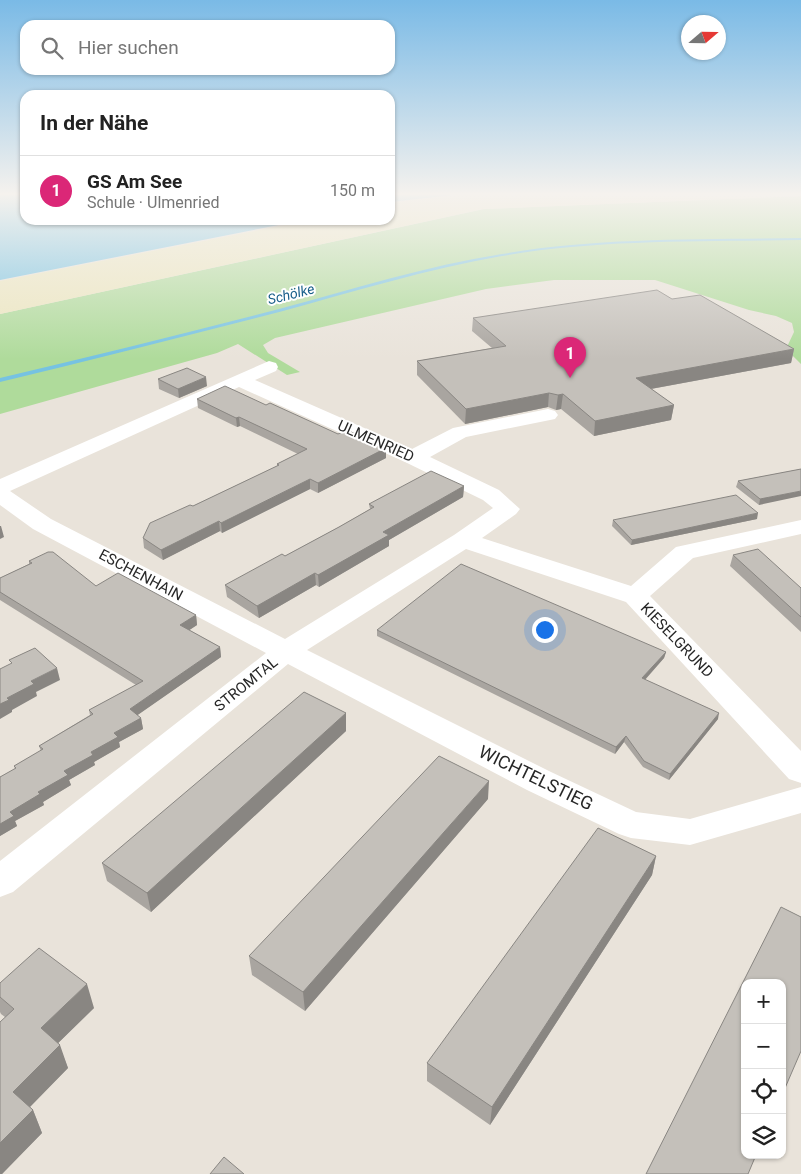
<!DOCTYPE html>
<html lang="de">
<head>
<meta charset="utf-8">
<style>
  body { margin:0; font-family:Roboto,sans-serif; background:#f6f6f6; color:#222 }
  .controls { position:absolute; right:15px; bottom:15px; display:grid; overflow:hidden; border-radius:10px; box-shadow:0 1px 4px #0004 }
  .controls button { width:45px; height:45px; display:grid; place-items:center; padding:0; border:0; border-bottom:1px solid #e0e0e0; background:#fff; color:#222; font:25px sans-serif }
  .compass { position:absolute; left:681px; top:15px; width:45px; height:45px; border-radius:50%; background:#fff; box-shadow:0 1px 4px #0004; rotate:70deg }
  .you { position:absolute; left:544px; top:629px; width:18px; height:18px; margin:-12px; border:4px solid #fff; border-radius:50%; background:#1a73e8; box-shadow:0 0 0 8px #1a73e833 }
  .badge { display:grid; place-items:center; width:32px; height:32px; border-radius:50%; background:#db2777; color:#fff; font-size:16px; font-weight:700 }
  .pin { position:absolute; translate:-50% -41px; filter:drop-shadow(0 1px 2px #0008) }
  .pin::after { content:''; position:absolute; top:26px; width:18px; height:15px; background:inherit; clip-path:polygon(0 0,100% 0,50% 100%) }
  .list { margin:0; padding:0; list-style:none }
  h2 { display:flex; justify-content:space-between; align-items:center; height:65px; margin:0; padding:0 20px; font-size:21px }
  h2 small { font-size:16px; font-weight:400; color:#767676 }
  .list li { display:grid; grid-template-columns:32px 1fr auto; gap:15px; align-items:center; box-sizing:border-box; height:70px; padding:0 20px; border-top:1px solid #e0e0e0 }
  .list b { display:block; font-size:19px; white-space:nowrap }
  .list p { margin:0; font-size:16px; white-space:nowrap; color:#767676 }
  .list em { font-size:16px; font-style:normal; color:#767676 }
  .icon { flex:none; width:28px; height:28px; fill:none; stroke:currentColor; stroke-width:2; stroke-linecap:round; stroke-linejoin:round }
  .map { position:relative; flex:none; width:801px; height:1174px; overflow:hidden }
  .search { position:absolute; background:#fff; box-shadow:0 1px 4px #0004; left:20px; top:20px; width:375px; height:55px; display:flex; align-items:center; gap:12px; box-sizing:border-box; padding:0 18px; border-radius:15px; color:#767676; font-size:19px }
  .panel { position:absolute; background:#fff; box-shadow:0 1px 4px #0004; left:20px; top:90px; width:375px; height:135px; border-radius:15px }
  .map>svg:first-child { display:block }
  .green { fill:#afdb9b }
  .sand { fill:#ece6bf }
  .water { fill:#76c2e2 }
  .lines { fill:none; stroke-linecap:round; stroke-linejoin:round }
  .stream { fill:#76c2e2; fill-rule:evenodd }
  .minor { fill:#fff; fill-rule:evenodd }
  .wall { fill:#a9a5a0 }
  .shaded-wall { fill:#898682 }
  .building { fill:#c4c0ba; stroke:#898682 }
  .labels { text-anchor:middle; stroke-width:4; stroke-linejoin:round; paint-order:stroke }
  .far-water-label { font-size:14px; font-style:italic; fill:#195f8a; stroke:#fff }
  .street-label { font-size:15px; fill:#272727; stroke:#fff }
  .near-street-label { font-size:18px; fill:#272727; stroke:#fff }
</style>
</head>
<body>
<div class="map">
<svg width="801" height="1174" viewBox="0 0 801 1174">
  <rect width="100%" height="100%" fill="#e9e3da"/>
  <path class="green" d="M 801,196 L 801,364 L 786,349 L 794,332 L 792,323 L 776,316 L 749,310 L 655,280 L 554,280 L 486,289 L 275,338 L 263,345 L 268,353 L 300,372 L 287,375 L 238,344 L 217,353 L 0,414 L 0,314 L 484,209 Z"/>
  <path class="sand" d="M 459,195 L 801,196 L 483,209 L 0,314 L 0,281 L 310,220 L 390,220 L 390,203 Z"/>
  <path class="water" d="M 0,195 L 25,195 L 25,220 L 304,220 L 0,280 Z
    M 390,195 L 453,195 L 390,202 Z"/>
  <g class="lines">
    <path class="stream" d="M 801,238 L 801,240 C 701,242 600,239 502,256 C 428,269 355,291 283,311 C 189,335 94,359 0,382 L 0,378 C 93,356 186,333 279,309 C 353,289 426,266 502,254 C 600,237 701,240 801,238 Z"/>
    <path class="minor" d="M 269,361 L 276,363 L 278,367 L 276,371 L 255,380 L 412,449 L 453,428 L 548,409 L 555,411 L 558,415 L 555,419 L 466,437 L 430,457 L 499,490 L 520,509 L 516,514 L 482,538 L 631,586 L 676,547 L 801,520 L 801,534 L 693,558 L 650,596 L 801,751 L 801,783 L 789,779 L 626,602 L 466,549 L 307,650 L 551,772 L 636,812 L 690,819 L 801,787 L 801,813 L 690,845 L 631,838 L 619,834 L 527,790 L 288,664 L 13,892 L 0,897 L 0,861 L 266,653 L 33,529 L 0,505 L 0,479 ZM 239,387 L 405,462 L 483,500 L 493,508 L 454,535 L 285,639 L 51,519 L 10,491 Z"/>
  </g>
  <path class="wall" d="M 672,299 L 794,349 L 791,363 L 651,389 L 674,405 L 671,420 L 594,436 L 561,409 L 556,410 L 548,407 L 465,424 L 417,375 L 417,361 L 492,348 L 472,331 L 473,318 Z
    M 158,379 L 207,386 L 179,398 L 159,389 Z
    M 197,399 L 266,405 L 338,434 L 386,448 L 386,458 L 318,493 L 310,489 L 222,533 L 220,531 L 163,560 L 144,548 L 143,538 L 193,506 L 277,466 L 277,464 L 298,454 L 240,426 L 237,427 L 198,408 Z
    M 801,469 L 759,505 L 736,487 L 738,481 Z
    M 464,486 L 463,497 L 389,540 L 389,546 L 319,587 L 316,585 L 259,618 L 227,597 L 225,585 L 285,556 L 339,527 L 370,509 L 369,504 Z
    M 757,519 L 631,545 L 612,526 L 613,520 Z
    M 733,555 L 801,588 L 801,632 L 730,566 Z
    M 29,561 L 96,586 L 196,615 L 197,625 L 189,630 L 220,647 L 221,657 L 137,715 L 141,718 L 143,729 L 119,742 L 120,747 L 94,762 L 95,765 L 69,780 L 71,785 L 43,802 L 44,805 L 15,821 L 17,826 L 0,836 L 0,777 L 15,769 L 14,766 L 41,751 L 39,746 L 90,715 L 89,710 L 136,685 L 0,600 L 0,578 L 29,564 Z
    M 377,630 L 666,652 L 664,658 L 645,680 L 718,719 L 669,780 L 643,767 L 624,742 L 615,754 L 377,636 Z
    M 346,713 L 346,731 L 151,912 L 107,881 L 102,863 Z
    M 488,799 L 305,1011 L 252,975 L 249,956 Z
    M 656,856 L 652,875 L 490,1125 L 427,1081 L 427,1063 Z
    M 0,983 L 94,1008 L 58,1043 L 68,1068 L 30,1107 L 33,1110 L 42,1133 L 2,1174 L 0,1174 L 5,1017 L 1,1014 L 0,1012 Z"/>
  <path class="shaded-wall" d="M 794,349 L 791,363 L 634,392 L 636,378 Z
    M 206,377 L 207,386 L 179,398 L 178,389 Z
    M 549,393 L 548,407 L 465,424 L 466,409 Z
    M 563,394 L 561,409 L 556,410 L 558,395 Z
    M 674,405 L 671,420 L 594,436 L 595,421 Z
    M 239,417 L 240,426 L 237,427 L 236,418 Z
    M 386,448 L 386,458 L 318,493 L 318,483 Z
    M 310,479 L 310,489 L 222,533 L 221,523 Z
    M 464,486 L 463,497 L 389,540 L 389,546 L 319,587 L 318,575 L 383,532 Z
    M 801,491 L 801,496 L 759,505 L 760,499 Z
    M 758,513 L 757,519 L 631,545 L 632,540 Z
    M 219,521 L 220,531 L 163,560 L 161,550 Z
    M 0,526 L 1,526 L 4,537 L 0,539 Z
    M 315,573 L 316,585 L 259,618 L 257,606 Z
    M 196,615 L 197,625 L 182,635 L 180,625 Z
    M 220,647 L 221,657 L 132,719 L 130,709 Z
    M 666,652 L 664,658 L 641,684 L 642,678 Z
    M 57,668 L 60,680 L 36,692 L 37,696 L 12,710 L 12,712 L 0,719 L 0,704 L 7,698 L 31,681 Z
    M 346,713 L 346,731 L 151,912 L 147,893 Z
    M 719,713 L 718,719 L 669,780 L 670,774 Z
    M 141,718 L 143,729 L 119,742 L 120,747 L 94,762 L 95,765 L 69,780 L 71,785 L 43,802 L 44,805 L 15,821 L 17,826 L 0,836 L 0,824 L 10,812 L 38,792 L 64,771 L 91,752 L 114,733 Z
    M 626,736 L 624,742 L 615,754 L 616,747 Z
    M 489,781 L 488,799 L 305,1011 L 303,992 Z
    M 656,856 L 652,875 L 490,1125 L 492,1107 Z
    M 87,984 L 94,1008 L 49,1052 L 41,1028 Z
    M 60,1045 L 68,1068 L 22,1115 L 13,1092 Z
    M 33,1110 L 42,1133 L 2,1174 L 0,1174 L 0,1143 Z"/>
  <path class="building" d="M 657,290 L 672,299 L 700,295 L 794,349 L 636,378 L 674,405 L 595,421 L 563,394 L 558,395 L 549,393 L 466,409 L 417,361 L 506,346 L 473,318 Z
    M 187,368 L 206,377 L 178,389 L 158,379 Z
    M 225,386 L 266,405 L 270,403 L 338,434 L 347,430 L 386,448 L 318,483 L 310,479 L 221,523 L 219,521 L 161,550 L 143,538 L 150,523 L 190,505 L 193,506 L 279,465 L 277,464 L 307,449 L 239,417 L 236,418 L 197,399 Z
    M 801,469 L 801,491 L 760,499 L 738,481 Z
    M 431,471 L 464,486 L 383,532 L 389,535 L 318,575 L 315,573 L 257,606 L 225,585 L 282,554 L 285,556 L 339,527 L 374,507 L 369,504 Z
    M 736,495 L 758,513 L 632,540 L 613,520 Z
    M 758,549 L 801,588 L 801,617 L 733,555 Z
    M 48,552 L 53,552 L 96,586 L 118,573 L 196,615 L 180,625 L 220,647 L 130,709 L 141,718 L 114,733 L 118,737 L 91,752 L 93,755 L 64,771 L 68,775 L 38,792 L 40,794 L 10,812 L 14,816 L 0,824 L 0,777 L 16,768 L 14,766 L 43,749 L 39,746 L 93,714 L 89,710 L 143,681 L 0,592 L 0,578 L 32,563 L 29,561 Z
    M 461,564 L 666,652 L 642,678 L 719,713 L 670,774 L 644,761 L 626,736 L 616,747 L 377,630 Z
    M 35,648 L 57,668 L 31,681 L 34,684 L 7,698 L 9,700 L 0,704 L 0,669 L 12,663 L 9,660 Z
    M 304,692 L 346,713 L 147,893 L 102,863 Z
    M 439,756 L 489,781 L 303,992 L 249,956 Z
    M 598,828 L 656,856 L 492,1107 L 427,1063 Z
    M 781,907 L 801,917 L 801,1051 L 782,1095 L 782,983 L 745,983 L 745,1155 L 756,1155 L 748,1174 L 646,1174 Z
    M 39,948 L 87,984 L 41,1028 L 60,1045 L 13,1092 L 33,1110 L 0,1143 L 0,1022 L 14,1009 L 0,997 L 0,983 Z
    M 224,1157 L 244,1174 L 210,1174 Z"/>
  <linearGradient id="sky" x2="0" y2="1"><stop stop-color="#7abae6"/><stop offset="0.54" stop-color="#f5f2ee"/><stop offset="1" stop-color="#f5f2ee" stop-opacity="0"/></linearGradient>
  <rect width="801" height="359" fill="url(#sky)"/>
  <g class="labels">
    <g class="far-water-label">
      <text transform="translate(291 294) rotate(-14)" y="5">Schölke</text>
    </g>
    <g class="street-label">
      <text transform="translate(376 441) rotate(24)" y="5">ULMENRIED</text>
      <text transform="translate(141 575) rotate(28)" y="5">ESCHENHAIN</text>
      <text transform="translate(677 640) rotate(46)" y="5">KIESELGRUND</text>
      <text transform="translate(246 684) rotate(-39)" y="5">STROMTAL</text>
    </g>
    <g class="near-street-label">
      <text transform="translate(536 778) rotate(26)" y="6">WICHTELSTIEG</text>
    </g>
  </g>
</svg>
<div class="controls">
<button>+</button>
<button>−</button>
<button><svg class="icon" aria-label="locate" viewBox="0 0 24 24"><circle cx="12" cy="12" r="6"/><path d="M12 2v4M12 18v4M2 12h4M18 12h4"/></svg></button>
<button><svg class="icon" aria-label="layers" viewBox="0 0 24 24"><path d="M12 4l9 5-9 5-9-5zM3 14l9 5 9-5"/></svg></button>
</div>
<svg class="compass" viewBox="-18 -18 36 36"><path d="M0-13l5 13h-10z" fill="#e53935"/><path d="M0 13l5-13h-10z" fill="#767676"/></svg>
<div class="you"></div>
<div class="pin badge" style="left:570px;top:378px">1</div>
<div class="search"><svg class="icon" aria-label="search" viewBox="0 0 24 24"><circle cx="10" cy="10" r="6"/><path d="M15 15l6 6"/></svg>Hier suchen</div>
<section class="panel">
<h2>In der Nähe<small></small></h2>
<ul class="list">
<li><span class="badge">1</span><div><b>GS Am See</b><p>Schule · Ulmenried</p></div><em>150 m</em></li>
</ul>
</section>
</div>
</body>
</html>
